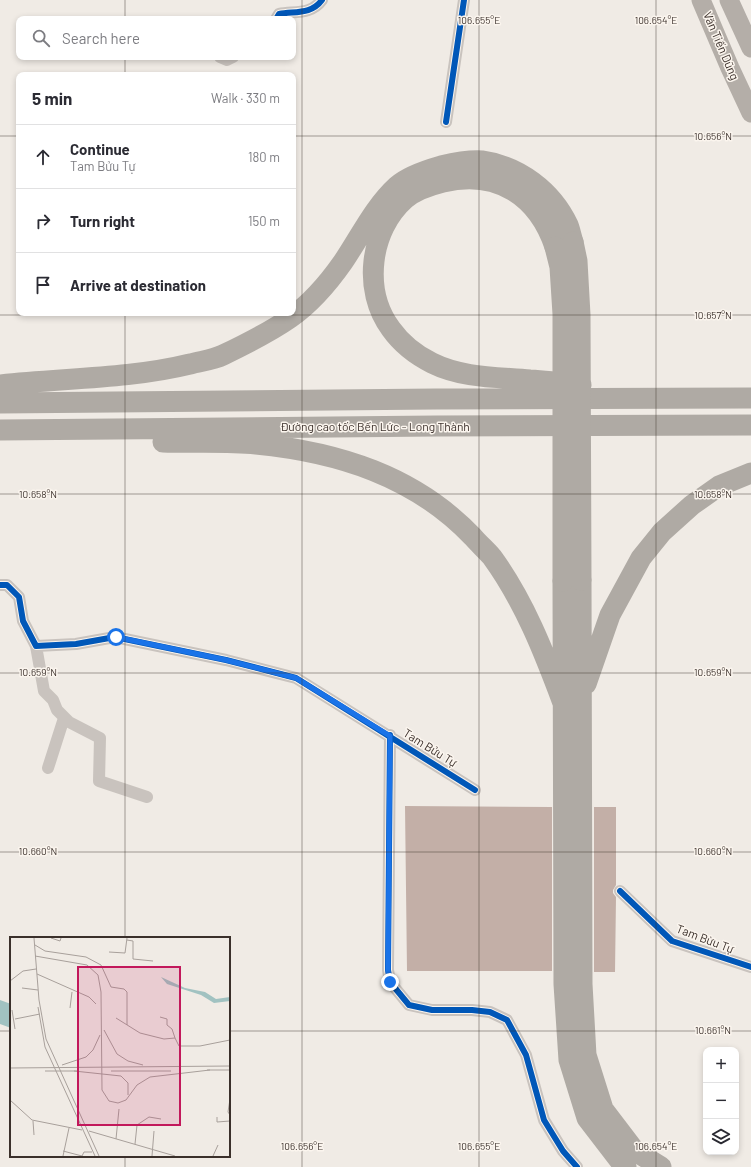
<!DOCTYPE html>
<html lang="en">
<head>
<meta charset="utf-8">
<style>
  body { margin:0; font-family:Barlow,sans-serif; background:#f2f2f3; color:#2b2b33 }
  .controls { position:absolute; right:12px; bottom:12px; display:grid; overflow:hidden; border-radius:8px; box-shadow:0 2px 6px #0003 }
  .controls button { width:36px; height:36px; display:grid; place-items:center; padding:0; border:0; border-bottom:1px solid #e1e1e2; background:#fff; color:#2b2b33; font:20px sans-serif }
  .stop { position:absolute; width:12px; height:12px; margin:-9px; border:3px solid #1a73e8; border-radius:50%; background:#fff }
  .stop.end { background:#1a73e8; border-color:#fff; box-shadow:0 1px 4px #0008 }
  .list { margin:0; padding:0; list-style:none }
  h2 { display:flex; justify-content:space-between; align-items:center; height:52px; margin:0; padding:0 16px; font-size:17px }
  h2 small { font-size:13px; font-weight:400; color:#7c7c81 }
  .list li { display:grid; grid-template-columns:26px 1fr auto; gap:12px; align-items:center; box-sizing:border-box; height:64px; padding:0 16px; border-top:1px solid #e1e1e2 }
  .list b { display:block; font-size:15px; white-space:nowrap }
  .list p { margin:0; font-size:13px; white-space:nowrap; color:#7c7c81 }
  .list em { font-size:13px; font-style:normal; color:#7c7c81 }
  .icon { flex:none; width:22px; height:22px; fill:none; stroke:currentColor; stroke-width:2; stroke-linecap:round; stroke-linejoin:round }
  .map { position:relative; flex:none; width:751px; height:1167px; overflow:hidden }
  .search { position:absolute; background:#fff; box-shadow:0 2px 6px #0003; left:16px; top:16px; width:280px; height:44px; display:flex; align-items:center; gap:10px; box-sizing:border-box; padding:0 14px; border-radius:8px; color:#7c7c81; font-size:15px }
  .panel { position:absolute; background:#fff; box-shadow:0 2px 6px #0003; left:16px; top:72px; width:280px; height:244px; border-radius:8px }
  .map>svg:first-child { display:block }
  .water { fill:#a1c2c1 }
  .building { fill:#c3afa7 }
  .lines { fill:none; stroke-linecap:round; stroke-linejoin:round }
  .minor { stroke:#c9c3be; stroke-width:12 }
  .trunk { stroke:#b4aea8; stroke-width:19 }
  .motorway { stroke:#afaaa4; stroke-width:21 }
  .motorway-bridge { stroke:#afaaa4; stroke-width:21 }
  .cycleway-casing { stroke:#fbf5ee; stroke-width:8 }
  .cycleway { stroke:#0057b8; stroke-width:6 }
  .route { stroke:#1a73e8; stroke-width:5 }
  .ticks { fill:none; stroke:#3b302b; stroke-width:1; stroke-opacity:0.45 }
  .labels { text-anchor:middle; stroke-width:3; stroke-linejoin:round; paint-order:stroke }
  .street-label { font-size:12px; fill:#3b302b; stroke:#fbf5ee }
  .inset-road { fill:none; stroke:#a8a09b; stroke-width:1 }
  .view { fill:#c2185b; fill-opacity:0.15; stroke:#c2185b; stroke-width:2 }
  .inset-edge { fill:none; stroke:#3b302b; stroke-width:2 }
  .ticks-label { font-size:10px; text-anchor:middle; fill:#3b302b; stroke:#fbf5ee; stroke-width:3; stroke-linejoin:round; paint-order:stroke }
</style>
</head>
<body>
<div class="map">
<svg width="751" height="1167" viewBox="0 0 751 1167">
  <rect width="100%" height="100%" fill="#f0ebe5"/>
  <path class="water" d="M 0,1000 L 11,1004 L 11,1028 L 0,1024 Z"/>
  <path class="building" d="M 405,806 L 552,807 L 552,971 L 407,971 Z
    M 594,807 L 616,807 L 616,885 L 613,890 L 613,893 L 616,897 L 615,972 L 594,972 Z"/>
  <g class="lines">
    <path class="minor" d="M 276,19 L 279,14 C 295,11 311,15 322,0
      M 220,57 L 227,60 L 233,57
      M 446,122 L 464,0
      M 0,585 L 7,585 L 19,597 L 23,621 L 36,646 L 76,644 L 115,637 L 226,660 L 296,678 L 475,790
      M 36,646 L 44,691 L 53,700 L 57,710 L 69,722 L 100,738 L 99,781 L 147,797
      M 390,735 L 388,970 L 390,982 L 409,1005 L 432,1010 L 472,1010 L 490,1012 L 507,1020 L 526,1055 L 544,1120 L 563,1151 L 577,1167
      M 48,768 L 64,718
      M 620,891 L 672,941 L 751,967"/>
    <path class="trunk" d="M 701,0 L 730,68 L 751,113
      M 729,0 L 751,48"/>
    <path class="motorway" d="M 555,247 C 538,196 497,169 443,182 C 431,185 415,190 405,199 C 370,230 362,290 391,329 C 401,343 416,355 432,363 C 462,378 497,377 530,380 C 547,381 564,383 581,385
      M 0,385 C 63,378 129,379 190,364 C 201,361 213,360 223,355 C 246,344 270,332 290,318 C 310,304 329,282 343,262 C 360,237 374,207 397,186 C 408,176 427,170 441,166 C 454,163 469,160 482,161 C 519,166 552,191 568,225 C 570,230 571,236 573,242
      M 0,403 L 436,399 L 751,398
      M 0,430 L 436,426 L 751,425
      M 163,442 C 193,443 226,441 256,444 C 338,452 415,476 473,537 C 479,544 486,550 492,557 C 524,601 544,652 563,703
      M 581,580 L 582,984 L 586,1055 L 603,1109 L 635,1151 L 661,1167
      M 563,581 L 564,984 L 569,1060 L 587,1118 L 623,1165 L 626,1167
      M 586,684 L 610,615 L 641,558 L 662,532 L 692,505 L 719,486 L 751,473"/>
    <path class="motorway-bridge" d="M 573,242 L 577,261 L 580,315 L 581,580
      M 555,247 L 560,267 L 563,314 L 563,581"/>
    <defs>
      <path id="cycleway" d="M 276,19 L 279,14 C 295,11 311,15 322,0
        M 446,122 L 464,0
        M 0,585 L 7,585 L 19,597 L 23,621 L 36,646 L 76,644 L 115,637 L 226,660 L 296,678 L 475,790
        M 390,735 L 388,970 L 390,982 L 409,1005 L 432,1010 L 472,1010 L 490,1012 L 507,1020 L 526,1055 L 544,1120 L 563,1151 L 577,1167
        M 620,891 L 672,941 L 751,967"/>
    </defs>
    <use href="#cycleway" class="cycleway-casing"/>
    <use href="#cycleway" class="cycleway"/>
  </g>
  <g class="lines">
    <path class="route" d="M 116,637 L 226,660 L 296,678 L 390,736 L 388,970 L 390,982"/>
  </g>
  <path class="ticks" d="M 125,0 L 125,19M 302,0 L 302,1167M 479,0 L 479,1167M 656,0 L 656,1167M 125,57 L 125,75M 0,136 L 19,136M 293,136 L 751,136M 125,313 L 125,938M 0,315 L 751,315M 0,494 L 751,494M 0,673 L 751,673M 0,852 L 751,852M 0,1031 L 11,1031M 229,1031 L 751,1031M 125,1156 L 125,1167"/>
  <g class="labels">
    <g class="street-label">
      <text transform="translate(721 46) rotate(67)" y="4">Văn Tiến Dũng</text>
      <text x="375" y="431">Đường cao tốc Bến Lức - Long Thành</text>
      <text transform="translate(430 748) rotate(32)" y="4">Tam Bửu Tự</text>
      <text transform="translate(705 939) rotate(21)" y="4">Tam Bừu Tự</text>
    </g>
  </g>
  <g transform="translate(10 937)">
    <rect width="220" height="220" fill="#f0ebe5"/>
    <path d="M 151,40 L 175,51 L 195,55 L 206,62 L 220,60 L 220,64 L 204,66 L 191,58 L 157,47 Z" fill="#a1c2c1"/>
    <path class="inset-road" d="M 24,1 L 29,63 L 36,102 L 89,219M 41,1 L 50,4 L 51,1M 117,3 L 123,4 L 123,22 L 143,24M 25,8 L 35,14 L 76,20 L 91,28 L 101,50 L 114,52 L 117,55 L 117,88M 99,15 L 115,16 L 117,1M 25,19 L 77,28 L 88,38 L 91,55 L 92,153 L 99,164 L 108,166 L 116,163 L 127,148 L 140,140 L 200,133M 27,37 L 79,60 L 86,67M 0,44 L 13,34 L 26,32M 12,51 L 28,53M 28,70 L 35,110 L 85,219M 60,71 L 62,55M 2,73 L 5,92M 150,80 L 157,82 L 157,88 L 162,92 L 165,101M 106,81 L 130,96 L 154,102 L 165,101 L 169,109 L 190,109 L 220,103M 5,82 L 30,77M 94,93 L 107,117 L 118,124 L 133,128M 52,128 L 76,120 L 83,113 L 90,98M 0,131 L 220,129M 197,133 L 220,133M 35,134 L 67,134M 64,134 L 111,139 L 118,146 L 118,158M 101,134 L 161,134M 220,162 L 218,175 L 220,178M 0,163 L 22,183 L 72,193M 207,180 L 207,185 L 220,184M 23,184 L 24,198M 79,194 L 165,219M 106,202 L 109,172M 125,207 L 127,188 L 139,180 L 151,182M 53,214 L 72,219M 53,219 L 59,191M 72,219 L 74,215 L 82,215M 142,219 L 144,194M 203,219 L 208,208"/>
    <path class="view" d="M 68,30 L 170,30 L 170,188 L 68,188 Z"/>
    <rect width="220" height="220" class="inset-edge"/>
  </g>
  <g class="ticks-label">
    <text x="479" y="24">106.655°E</text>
    <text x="656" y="24">106.654°E</text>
    <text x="713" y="140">10.656°N</text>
    <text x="713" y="319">10.657°N</text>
    <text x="713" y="498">10.658°N</text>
    <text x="38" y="498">10.658°N</text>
    <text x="713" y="676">10.659°N</text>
    <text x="38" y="676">10.659°N</text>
    <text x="713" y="855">10.660°N</text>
    <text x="38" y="855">10.660°N</text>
    <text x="713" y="1034">10.661°N</text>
    <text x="302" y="1150">106.656°E</text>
    <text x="479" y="1150">106.655°E</text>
    <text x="656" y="1150">106.654°E</text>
  </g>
</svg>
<div class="controls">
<button>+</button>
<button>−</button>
<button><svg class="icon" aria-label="layers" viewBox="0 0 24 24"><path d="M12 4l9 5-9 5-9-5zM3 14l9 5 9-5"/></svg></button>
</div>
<div class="stop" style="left:116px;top:637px"></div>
<div class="stop end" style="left:390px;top:982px"></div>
<div class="search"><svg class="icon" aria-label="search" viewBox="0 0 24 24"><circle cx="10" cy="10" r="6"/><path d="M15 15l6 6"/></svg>Search here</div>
<section class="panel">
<h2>5 min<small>Walk · 330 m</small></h2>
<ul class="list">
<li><svg class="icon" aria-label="ahead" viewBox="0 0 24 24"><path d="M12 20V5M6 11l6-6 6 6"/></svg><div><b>Continue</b><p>Tam Bửu Tự</p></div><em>180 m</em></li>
<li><svg class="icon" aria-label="right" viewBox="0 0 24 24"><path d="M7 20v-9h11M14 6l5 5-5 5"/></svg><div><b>Turn right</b></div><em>150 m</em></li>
<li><svg class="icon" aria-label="arrive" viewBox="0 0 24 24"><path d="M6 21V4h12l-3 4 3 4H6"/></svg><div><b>Arrive at destination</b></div></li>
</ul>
</section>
</div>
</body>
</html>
